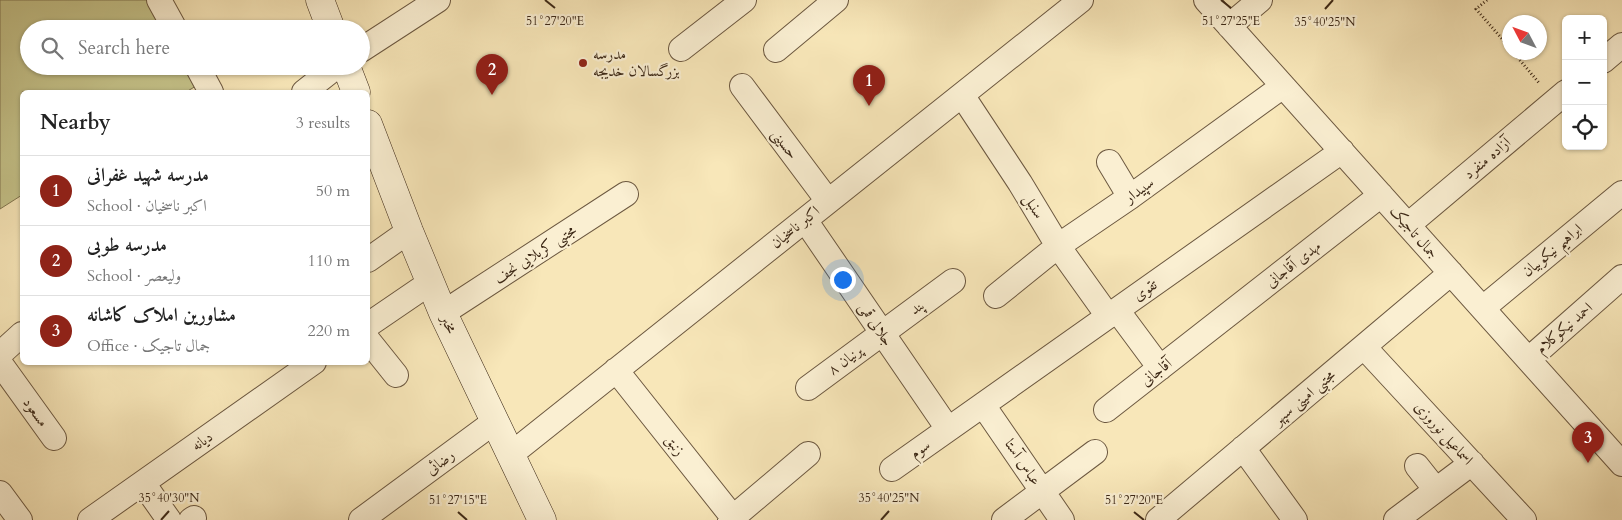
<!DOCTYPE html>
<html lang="en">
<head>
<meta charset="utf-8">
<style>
  body { margin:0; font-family:Cardo,Amiri,serif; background:#f2f2f2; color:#222 }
  .controls { position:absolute; right:15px; top:15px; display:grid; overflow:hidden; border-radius:8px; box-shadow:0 1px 4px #0004 }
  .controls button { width:45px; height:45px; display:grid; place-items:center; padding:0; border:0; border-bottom:1px solid #e0e0e0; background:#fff; color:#222; font:25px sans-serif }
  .compass { position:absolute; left:1502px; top:15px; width:45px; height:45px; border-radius:50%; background:#fff; box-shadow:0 1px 4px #0004; rotate:311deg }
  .you { position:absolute; left:842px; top:279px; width:18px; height:18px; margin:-12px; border:4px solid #fff; border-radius:50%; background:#1a73e8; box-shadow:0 0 0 8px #1a73e833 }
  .badge { display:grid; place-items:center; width:32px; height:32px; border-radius:50%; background:#8f2418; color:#fff; font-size:16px; font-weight:700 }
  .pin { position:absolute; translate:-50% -41px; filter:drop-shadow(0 1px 2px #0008) }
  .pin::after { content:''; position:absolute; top:26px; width:18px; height:15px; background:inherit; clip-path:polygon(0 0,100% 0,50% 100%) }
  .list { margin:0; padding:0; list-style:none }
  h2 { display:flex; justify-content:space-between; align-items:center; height:65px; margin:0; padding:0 20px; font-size:21px }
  h2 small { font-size:16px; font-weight:400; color:#767676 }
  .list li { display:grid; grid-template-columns:32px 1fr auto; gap:15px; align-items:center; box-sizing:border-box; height:70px; padding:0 20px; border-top:1px solid #e0e0e0 }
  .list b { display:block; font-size:19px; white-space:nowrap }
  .list p { margin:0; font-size:16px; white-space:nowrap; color:#767676 }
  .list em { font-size:16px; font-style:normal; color:#767676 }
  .icon { flex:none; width:28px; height:28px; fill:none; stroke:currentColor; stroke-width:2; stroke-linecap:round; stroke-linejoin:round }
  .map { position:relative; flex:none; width:1622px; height:520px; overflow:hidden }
  .search { position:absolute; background:#fff; box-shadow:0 1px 4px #0004; left:20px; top:20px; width:350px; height:55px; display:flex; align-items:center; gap:12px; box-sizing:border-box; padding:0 18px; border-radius:28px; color:#767676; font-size:19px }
  .panel { position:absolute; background:#fff; box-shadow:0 1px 4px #0004; left:20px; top:90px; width:350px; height:275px; border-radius:8px }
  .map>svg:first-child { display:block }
  .green { fill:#c5c38a; stroke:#817650 }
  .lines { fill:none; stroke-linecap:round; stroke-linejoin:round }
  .minor-casing { stroke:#6c5840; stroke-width:26 }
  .secondary-casing { stroke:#3d2917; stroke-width:29 }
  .path { stroke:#3d2917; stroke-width:3; stroke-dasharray:1 2.5; stroke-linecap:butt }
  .minor { stroke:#faefd2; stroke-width:24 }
  .secondary { stroke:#faefd2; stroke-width:28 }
  .ticks { fill:none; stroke:#3d2917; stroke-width:2 }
  .poi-dot { fill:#8f2418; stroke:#faefd2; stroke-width:2 }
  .labels { text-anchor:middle; stroke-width:4.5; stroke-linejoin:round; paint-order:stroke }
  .poi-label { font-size:15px; fill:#3d2917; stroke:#faefd2; text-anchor:start }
  .street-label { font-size:15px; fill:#3d2917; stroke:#faefd2 }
  .ticks-label { font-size:12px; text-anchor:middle; fill:#3d2917; stroke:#faefd2; stroke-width:4.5; stroke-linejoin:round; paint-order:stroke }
</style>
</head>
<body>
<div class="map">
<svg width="1622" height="520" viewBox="0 0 1622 520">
  <rect width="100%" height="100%" fill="#f8e7b9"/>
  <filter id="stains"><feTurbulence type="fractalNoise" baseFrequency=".004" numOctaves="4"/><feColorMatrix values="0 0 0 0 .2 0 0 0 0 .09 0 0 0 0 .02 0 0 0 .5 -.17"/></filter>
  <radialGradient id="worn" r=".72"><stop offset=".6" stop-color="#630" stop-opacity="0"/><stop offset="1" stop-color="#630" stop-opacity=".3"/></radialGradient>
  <path class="green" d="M 0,0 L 149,0 L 166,29 L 29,29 L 29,66 L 190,66 L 201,83 L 186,92 L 22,92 L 22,195 L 0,209 Z"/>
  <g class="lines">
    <defs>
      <path id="minor" d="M 159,0 L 175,29
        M 1206,0 L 1622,464
        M 1229,26 L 1260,0
        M 681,49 L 744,0
        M 361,50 L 438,0
        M 776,50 L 836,0
        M 1603,61 L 1622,45
        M 197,66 L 211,92
        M 742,86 L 828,201
        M 304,92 L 337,66
        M 962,95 L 1020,183 L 1058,246 L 1108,316
        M 1109,162 L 1130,197
        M 805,220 L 948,429
        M 1408,225 L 1566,92
        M 368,260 L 409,231
        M 996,296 L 1058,246 L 1130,197 L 1283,86
        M 1483,308 L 1622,193
        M 1117,310 L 1160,368
        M 443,313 L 626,194
        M 368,325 L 431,282
        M 368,340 L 396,375
        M 1364,347 L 1524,520
        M 0,354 L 22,334
        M 1529,359 L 1622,277
        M 0,363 L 54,438
        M 616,370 L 735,520
        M 808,388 L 953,281
        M 983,405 L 1062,520
        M 1106,410 L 1381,195
        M 1243,448 L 1295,520
        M 510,455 L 1081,0
        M 1417,466 L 1436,490
        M 892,469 L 1342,151
        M 143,483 L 169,520
        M 0,493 L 20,520
        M 90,520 L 314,362
        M 191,520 L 194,518
        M 361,520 L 494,422
        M 730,520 L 808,454
        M 1004,520 L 1095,452
        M 1158,520 L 1451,273
        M 1396,520 L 1472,463"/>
      <path id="secondary" d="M 320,0 L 331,29
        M 346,66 L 356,92
        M 368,124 L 409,231 L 443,313 L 542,520"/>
    </defs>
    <use href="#minor" class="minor-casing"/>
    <use href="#secondary" class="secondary-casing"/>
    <path class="path" d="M 1487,0 L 1476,9 L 1510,48
      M 1513,52 L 1540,84"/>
    <use href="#minor" class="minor"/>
    <use href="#secondary" class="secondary"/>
  </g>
  <path class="ticks" d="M 545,0 L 555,8M 1221,0 L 1231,8M 1325,9 L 1333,0M 458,512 L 467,520M 1134,512 L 1144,520M 161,520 L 169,511M 881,520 L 889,511"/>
  <circle class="poi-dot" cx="583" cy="63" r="5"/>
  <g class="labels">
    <g class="poi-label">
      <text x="593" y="59">مدرسه<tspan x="593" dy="17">بزرگسالان خدیجه</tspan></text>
    </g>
    <g class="street-label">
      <text transform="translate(785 144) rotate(53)" y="5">حسینی</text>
      <text transform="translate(1487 158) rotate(-40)" y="5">آزاده منفرد</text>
      <text transform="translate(1139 190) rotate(-36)" y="5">سپیدار</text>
      <text transform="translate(1034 206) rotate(59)" y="5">سنبل</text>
      <text transform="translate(795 227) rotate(-39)" y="5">اکبر ناسخیان</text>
      <text transform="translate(1414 232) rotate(49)" y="5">جمال تاجیک</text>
      <text transform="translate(1552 250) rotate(-40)" y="5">ابراهیم نیکوبیان</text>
      <text transform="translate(535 254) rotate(-33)" y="5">مجتبی کربلایی نجف</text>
      <text transform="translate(1293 264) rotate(-38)" y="5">مهدی آقاجانی</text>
      <text transform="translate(1145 290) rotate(-35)" y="5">تقوی</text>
      <text transform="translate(917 307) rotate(-36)" y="5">پند</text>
      <text transform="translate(449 324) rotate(65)" y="5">مخبر</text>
      <text transform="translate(876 324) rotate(56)" y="5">جلالی قمی</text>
      <text transform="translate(1564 328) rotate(-41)" y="5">احمد نیکوکلام</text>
      <text transform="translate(845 360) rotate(-37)" y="5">پرنیان ۸</text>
      <text transform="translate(1156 372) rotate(-38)" y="5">آقاجانی</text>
      <text transform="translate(1304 397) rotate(-40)" y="5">مجتبی امینی سپهر</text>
      <text transform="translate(36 412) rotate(54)" y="5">مسعود</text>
      <text transform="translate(1444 433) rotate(48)" y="5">اسماعیل نوروزی</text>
      <text transform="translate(202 441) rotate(-35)" y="5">دیانه</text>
      <text transform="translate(675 445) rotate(52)" y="5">زنبق</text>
      <text transform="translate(920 449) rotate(-35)" y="5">سوم</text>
      <text transform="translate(440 462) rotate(-36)" y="5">رضائی</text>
      <text transform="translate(1023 462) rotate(56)" y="5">عباس آستا</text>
    </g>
  </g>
  <g class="ticks-label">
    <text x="1231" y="25">51°27'25"E</text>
    <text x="555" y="25">51°27'20"E</text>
    <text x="1325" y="26">35°40'25"N</text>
    <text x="169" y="502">35°40'30"N</text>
    <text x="889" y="502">35°40'25"N</text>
    <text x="458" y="504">51°27'15"E</text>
    <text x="1134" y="504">51°27'20"E</text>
  </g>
  <rect width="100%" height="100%" filter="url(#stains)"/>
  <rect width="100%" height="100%" fill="url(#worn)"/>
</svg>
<div class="controls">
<button>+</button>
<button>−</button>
<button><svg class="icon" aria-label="locate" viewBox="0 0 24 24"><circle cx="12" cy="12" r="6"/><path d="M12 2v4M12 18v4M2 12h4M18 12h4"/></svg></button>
</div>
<svg class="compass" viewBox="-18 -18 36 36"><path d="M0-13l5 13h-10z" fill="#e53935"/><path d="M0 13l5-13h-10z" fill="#767676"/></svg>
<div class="you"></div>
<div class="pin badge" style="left:869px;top:106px">1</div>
<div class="pin badge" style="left:492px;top:95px">2</div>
<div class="pin badge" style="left:1588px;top:463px">3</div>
<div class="search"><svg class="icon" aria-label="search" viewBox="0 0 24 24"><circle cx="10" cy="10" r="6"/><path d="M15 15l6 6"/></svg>Search here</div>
<section class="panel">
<h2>Nearby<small>3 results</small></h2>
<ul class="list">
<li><span class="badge">1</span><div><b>مدرسه شهید غفرانی</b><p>School · اکبر ناسخیان</p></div><em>50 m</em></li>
<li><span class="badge">2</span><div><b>مدرسه طوبی</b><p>School · ولیعصر</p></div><em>110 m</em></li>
<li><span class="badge">3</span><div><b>مشاورین املاک کاشانه</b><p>Office · جمال تاجیک</p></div><em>220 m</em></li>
</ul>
</section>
</div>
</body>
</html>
